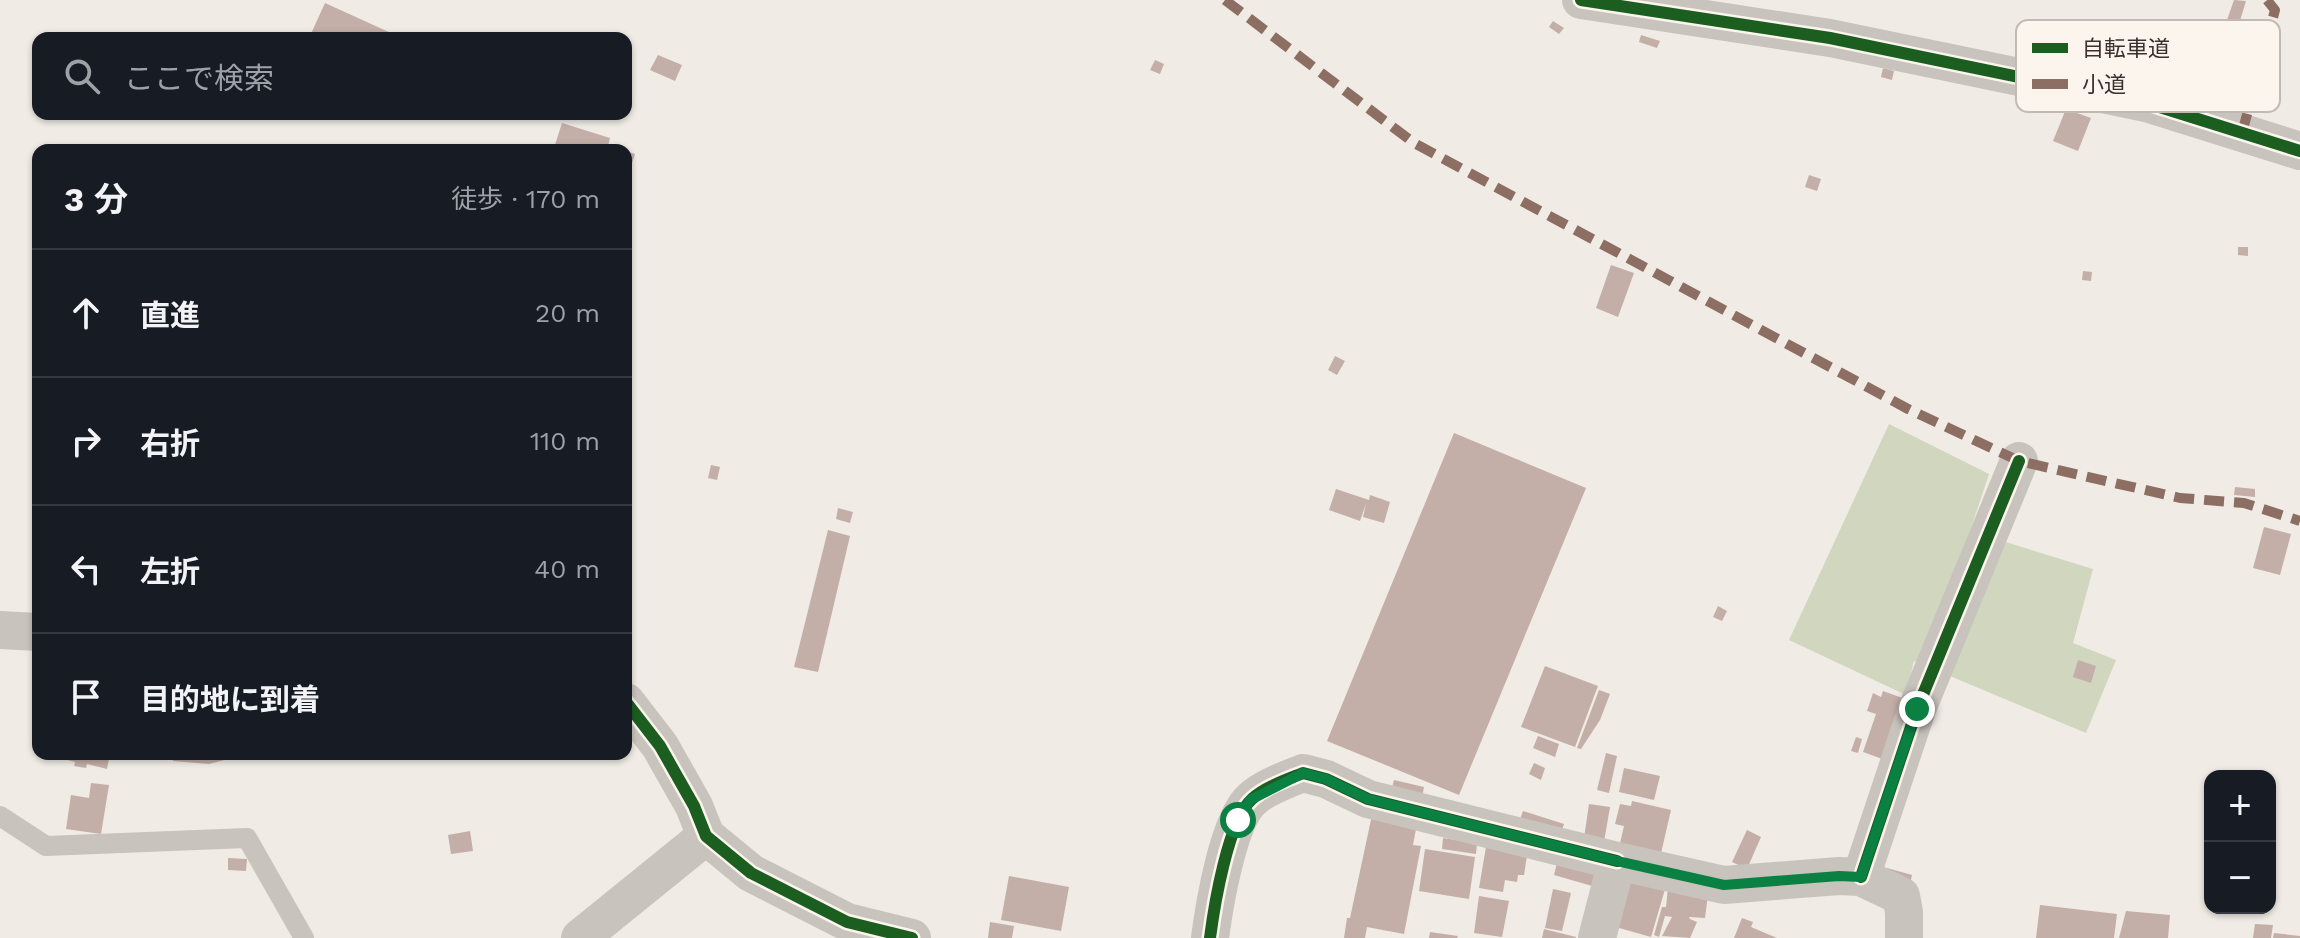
<!DOCTYPE html>
<html lang="ja">
<head>
<meta charset="utf-8">
<style>
  body { margin:0; font-family:"Work Sans","Noto Sans JP",sans-serif; background:#20242c; color:#f1f3f6 }
  .controls { position:absolute; right:24px; bottom:24px; display:grid; overflow:hidden; border-radius:16px; box-shadow:0 2px 6px #0004 }
  .controls button { width:72px; height:72px; display:grid; place-items:center; padding:0; border:0; border-bottom:2px solid #363941; background:#171b24; color:#f1f3f6; font:40px sans-serif }
  .stop { position:absolute; width:24px; height:24px; margin:-18px; border:6px solid #0b8043; border-radius:50%; background:#fff }
  .stop.end { background:#0b8043; border-color:#fff; box-shadow:0 2px 8px #0008 }
  .list { margin:0; padding:0; list-style:none }
  h2 { display:flex; justify-content:space-between; align-items:center; height:104px; margin:0; padding:0 32px; font-size:34px }
  h2 small { font-size:26px; font-weight:400; color:#9ea1a6 }
  .list li { display:grid; grid-template-columns:52px 1fr auto; gap:24px; align-items:center; box-sizing:border-box; height:128px; padding:0 32px; border-top:2px solid #363941 }
  .list b { display:block; font-size:30px; white-space:nowrap }
  .list em { font-size:26px; font-style:normal; color:#9ea1a6 }
  .icon { flex:none; width:44px; height:44px; fill:none; stroke:currentColor; stroke-width:2; stroke-linecap:round; stroke-linejoin:round }
  .map { position:relative; flex:none; width:2300px; height:938px; overflow:hidden }
  .search { position:absolute; background:#171b24; box-shadow:0 2px 6px #0004; left:32px; top:32px; width:600px; height:88px; display:flex; align-items:center; gap:20px; box-sizing:border-box; padding:0 28px; border-radius:16px; color:#9ea1a6; font-size:30px }
  .panel { position:absolute; background:#171b24; box-shadow:0 2px 6px #0004; left:32px; top:144px; width:600px; height:616px; border-radius:16px }
  .map>svg:first-child { display:block }
  .green { fill:#d1d6bf }
  .building { fill:#c3afa7 }
  .lines { fill:none; stroke-linecap:round; stroke-linejoin:round }
  .service { stroke:#c9c3be; stroke-width:20 }
  .minor { stroke:#c9c3be; stroke-width:38 }
  .quiet { stroke:#8d6e63; stroke-width:10; stroke-dasharray:20 10; stroke-linecap:butt }
  .cycleway-casing { stroke:#fbf5ee; stroke-width:17 }
  .cycleway { stroke:#1b5e20; stroke-width:12 }
  .route { stroke:#0b8043; stroke-width:10 }
  .key { fill:#fbf5ee; stroke:#c1bab4; stroke-width:2 }
  .key-label { font-size:22px; fill:#3b302b }
</style>
</head>
<body>
<div class="map">
<svg width="2300" height="938" viewBox="0 0 2300 938">
  <rect width="100%" height="100%" fill="#f0ebe5"/>
  <path class="green" d="M 1889,424 L 1989,474 L 1970,531 L 2093,569 L 2073,643 L 2116,660 L 2086,733 L 1914,661 L 1906,695 L 1789,640 Z"/>
  <path class="building" d="M 2234,0 L 2246,1 L 2239,24 L 2227,20 Z
    M 325,3 L 402,38 L 309,38 Z
    M 1553,21 L 1564,28 L 1559,34 L 1549,27 Z
    M 1641,35 L 1660,41 L 1657,48 L 1639,42 Z
    M 658,55 L 682,65 L 675,81 L 650,70 Z
    M 1155,60 L 1164,64 L 1160,74 L 1150,70 Z
    M 1883,68 L 1894,71 L 1892,80 L 1881,77 Z
    M 2066,109 L 2091,118 L 2078,151 L 2053,141 Z
    M 562,123 L 610,138 L 607,150 L 561,150 L 554,148 Z
    M 626,151 L 635,154 L 629,173 L 626,172 Z
    M 1809,175 L 1821,179 L 1817,191 L 1805,187 Z
    M 2238,247 L 2248,247 L 2248,256 L 2238,255 Z
    M 1611,265 L 1634,273 L 1618,317 L 1596,308 Z
    M 2083,271 L 2092,272 L 2091,281 L 2082,280 Z
    M 1335,356 L 1345,361 L 1337,375 L 1328,370 Z
    M 1454,433 L 1586,488 L 1459,795 L 1327,741 Z
    M 711,465 L 720,467 L 717,480 L 708,478 Z
    M 2235,487 L 2255,489 L 2255,497 L 2234,495 Z
    M 1336,489 L 1369,500 L 1370,495 L 1390,502 L 1384,523 L 1363,517 L 1366,504 L 1360,521 L 1329,510 Z
    M 838,508 L 853,512 L 850,523 L 836,519 Z
    M 2264,527 L 2291,534 L 2280,575 L 2253,568 Z
    M 828,530 L 850,536 L 818,672 L 794,667 Z
    M 1718,606 L 1727,611 L 1722,621 L 1713,617 Z
    M 2078,660 L 2096,666 L 2091,683 L 2073,677 Z
    M 1545,666 L 1598,686 L 1575,747 L 1521,727 Z
    M 1599,690 L 1610,694 L 1600,720 L 1581,749 L 1577,748 Z
    M 1883,691 L 1905,699 L 1885,760 L 1863,752 L 1876,714 L 1867,711 L 1873,693 L 1881,697 Z
    M 1538,736 L 1559,744 L 1555,757 L 1533,748 Z
    M 1856,737 L 1862,739 L 1858,753 L 1851,751 Z
    M 1606,753 L 1617,756 L 1609,793 L 1597,790 Z
    M 57,754 L 110,754 L 107,769 L 87,764 L 86,768 L 74,766 L 75,762 L 56,757 Z
    M 174,754 L 243,754 L 243,755 L 209,764 L 173,761 Z
    M 1534,763 L 1545,768 L 1541,780 L 1529,774 Z
    M 1624,768 L 1660,776 L 1654,800 L 1619,792 Z
    M 1394,780 L 1424,787 L 1421,803 L 1390,796 Z
    M 91,783 L 109,785 L 101,834 L 66,829 L 71,795 L 89,798 Z
    M 1632,801 L 1671,810 L 1659,862 L 1618,852 L 1624,826 L 1615,824 L 1620,804 L 1631,806 Z
    M 1589,804 L 1610,807 L 1604,842 L 1584,838 Z
    M 1523,811 L 1564,824 L 1560,835 L 1519,822 Z
    M 1372,815 L 1417,824 L 1413,845 L 1421,846 L 1404,934 L 1367,927 L 1365,938 L 1344,938 L 1347,918 L 1350,918 Z
    M 1747,830 L 1761,837 L 1747,869 L 1732,862 Z
    M 470,831 L 473,851 L 451,854 L 448,835 Z
    M 1443,838 L 1477,843 L 1476,854 L 1442,849 Z
    M 1487,841 L 1528,849 L 1524,875 L 1518,875 L 1517,882 L 1505,880 L 1503,892 L 1479,888 Z
    M 1425,849 L 1475,857 L 1469,899 L 1419,891 Z
    M 2208,853 L 2210,853 L 2210,872 L 2205,871 Z
    M 228,858 L 247,859 L 246,871 L 228,870 Z
    M 1558,859 L 1603,872 L 1599,888 L 1554,875 Z
    M 1887,868 L 1912,875 L 1910,884 L 1885,877 Z
    M 1009,876 L 1069,887 L 1061,931 L 1001,920 Z
    M 1631,876 L 1666,886 L 1651,937 L 1612,926 Z
    M 1668,887 L 1708,895 L 1705,918 L 1689,917 L 1690,919 L 1697,922 L 1690,938 L 1662,936 L 1672,917 L 1665,916 L 1659,937 L 1654,935 L 1662,907 L 1666,907 Z
    M 1553,889 L 1571,893 L 1562,931 L 1545,928 Z
    M 1479,896 L 1509,901 L 1502,937 L 1474,933 Z
    M 2040,905 L 2117,914 L 2114,938 L 2036,938 Z
    M 2126,911 L 2170,915 L 2168,938 L 2119,938 Z
    M 1742,918 L 1753,922 L 1751,927 L 1777,938 L 1734,938 Z
    M 990,922 L 1014,926 L 1012,938 L 988,938 Z
    M 2255,924 L 2273,925 L 2271,938 L 2253,938 Z
    M 1544,929 L 1576,937 L 1576,938 L 1542,938 Z
    M 1430,932 L 1458,936 L 1457,938 L 1429,938 Z
    M 2274,933 L 2300,936 L 2300,938 L 2273,938 Z"/>
  <g class="lines">
    <path class="service" d="M 0,816 L 46,846 L 247,838 L 304,938"/>
    <path class="minor" d="M 1581,0 L 1830,38 L 2150,104 L 2300,151
      M 0,630 L 38,632
      M 626,702 L 660,746 L 694,806 L 706,836 L 751,873 L 847,922 L 912,938
      M 1861,877 L 1917,709 L 2019,461
      M 580,938 L 706,836
      M 1210,938 C 1214,907 1228,820 1252,799 C 1265,787 1286,780 1303,773 L 1326,779 L 1368,799 L 1617,861
      M 1597,938 L 1617,861 L 1724,885 L 1839,876 L 1861,877 L 1901,896 L 1904,912 L 1904,938"/>
    <path class="quiet" d="M 1225,0 L 1414,143 L 1908,409 L 2019,461 L 2180,498 L 2244,503 L 2300,521
      M 2242,133 L 2275,10 L 2267,0"/>
    <defs>
      <path id="cycleway" d="M 1581,0 L 1830,38 L 2150,104 L 2300,151
        M 626,702 L 660,746 L 694,806 L 706,836 L 751,873 L 847,922 L 912,938
        M 1861,877 L 1917,709 L 2019,461
        M 1210,938 C 1214,907 1228,820 1252,799 C 1265,787 1286,780 1303,773 L 1326,779 L 1368,799 L 1617,861"/>
    </defs>
    <use href="#cycleway" class="cycleway-casing"/>
    <use href="#cycleway" class="cycleway"/>
  </g>
  <g class="lines">
    <path class="route" d="M 1238,820 L 1250,800 L 1303,773 L 1326,779 L 1368,799 L 1617,861 L 1724,885 L 1839,876 L 1861,877 L 1917,709"/>
  </g>
  <rect x="2016" y="20" width="264" height="92" rx="12" class="key"/>
  <rect x="2032" y="43" width="36" height="10" fill="#1b5e20"/>
  <rect x="2032" y="79" width="36" height="10" fill="#8d6e63"/>
  <g class="key-label">
    <text x="2082" y="56">自転車道</text>
    <text x="2082" y="92">小道</text>
  </g>
</svg>
<div class="controls">
<button>+</button>
<button>−</button>
</div>
<div class="stop" style="left:1238px;top:820px"></div>
<div class="stop end" style="left:1917px;top:709px"></div>
<div class="search"><svg class="icon" aria-label="search" viewBox="0 0 24 24"><circle cx="10" cy="10" r="6"/><path d="M15 15l6 6"/></svg>ここで検索</div>
<section class="panel">
<h2>3 分<small>徒歩 · 170 m</small></h2>
<ul class="list">
<li><svg class="icon" aria-label="ahead" viewBox="0 0 24 24"><path d="M12 20V5M6 11l6-6 6 6"/></svg><div><b>直進</b></div><em>20 m</em></li>
<li><svg class="icon" aria-label="right" viewBox="0 0 24 24"><path d="M7 20v-9h11M14 6l5 5-5 5"/></svg><div><b>右折</b></div><em>110 m</em></li>
<li><svg class="icon" aria-label="left" viewBox="0 0 24 24"><path d="M17 20v-9H6M10 6l-5 5 5 5"/></svg><div><b>左折</b></div><em>40 m</em></li>
<li><svg class="icon" aria-label="arrive" viewBox="0 0 24 24"><path d="M6 21V4h12l-3 4 3 4H6"/></svg><div><b>目的地に到着</b></div></li>
</ul>
</section>
</div>
</body>
</html>
